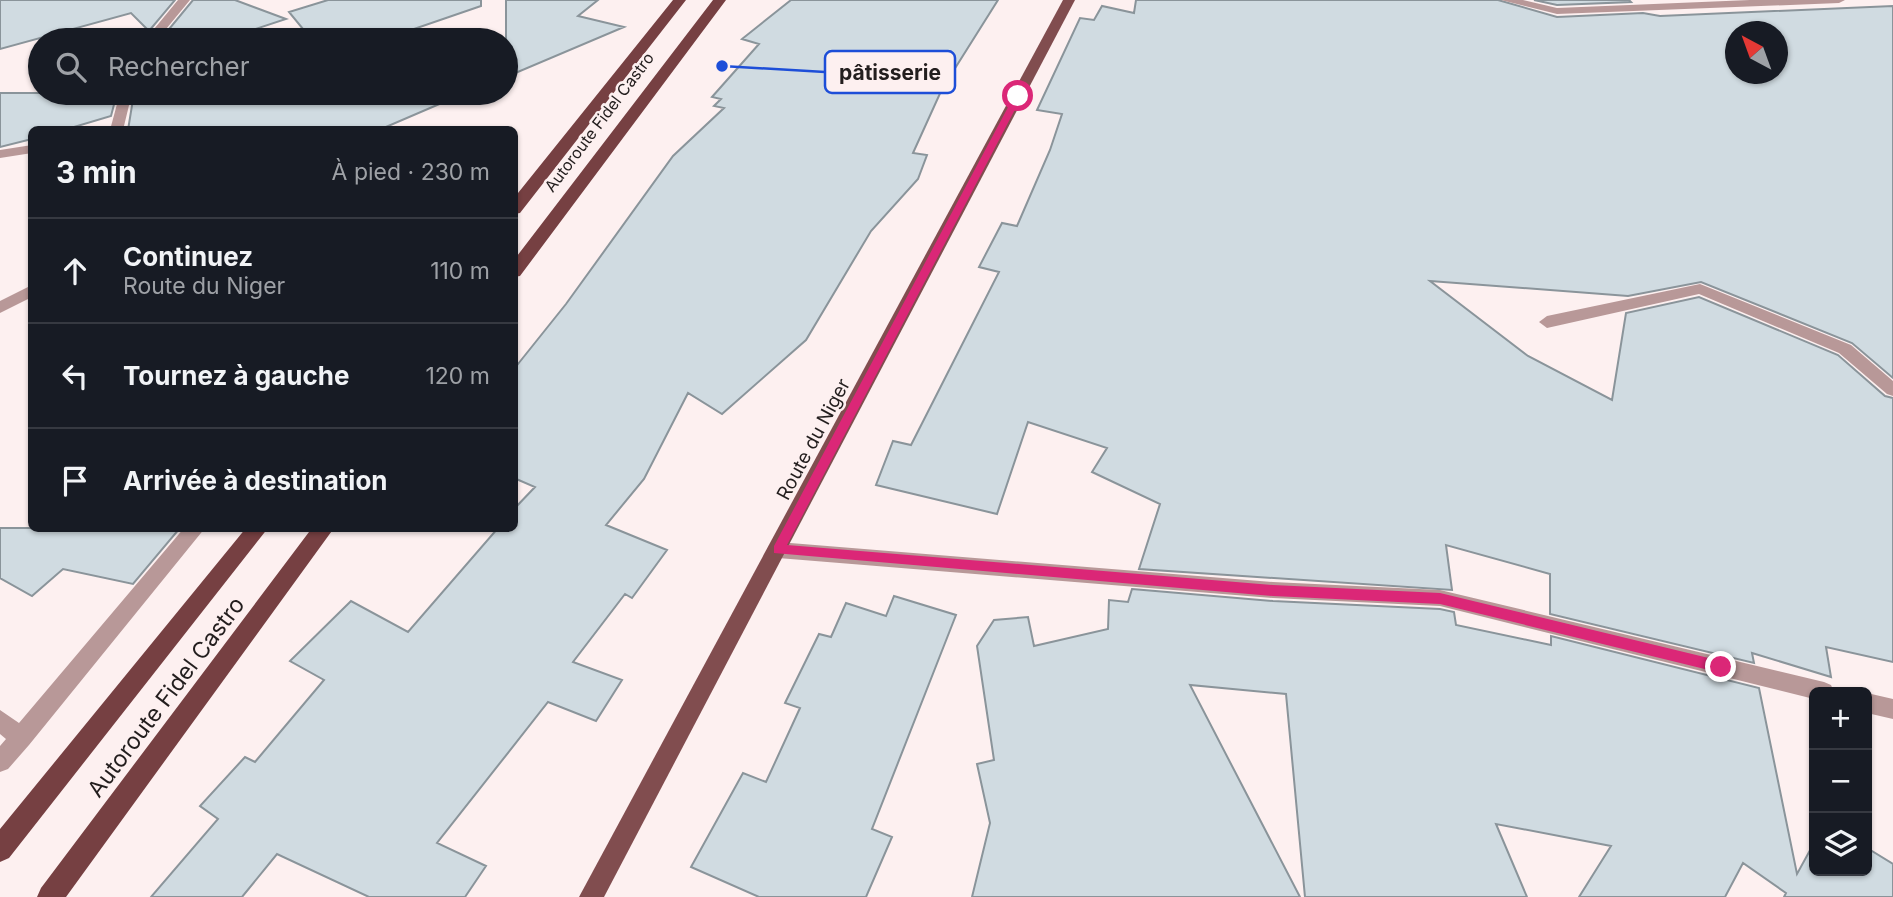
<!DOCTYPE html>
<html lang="fr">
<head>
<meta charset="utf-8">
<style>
  body { margin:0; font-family:Inter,sans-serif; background:#242831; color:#f1f3f6 }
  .controls { position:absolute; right:21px; bottom:21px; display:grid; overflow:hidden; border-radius:10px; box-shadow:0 2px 5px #0004 }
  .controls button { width:63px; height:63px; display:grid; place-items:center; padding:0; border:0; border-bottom:2px solid #363941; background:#171b24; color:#f1f3f6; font:35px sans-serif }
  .compass { position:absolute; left:1725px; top:21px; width:63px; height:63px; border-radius:50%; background:#171b24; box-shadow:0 2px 5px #0004; rotate:319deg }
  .stop { position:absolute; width:21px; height:21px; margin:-16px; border:5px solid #db2777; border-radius:50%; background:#fff }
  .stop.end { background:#db2777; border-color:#fff; box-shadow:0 2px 7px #0008 }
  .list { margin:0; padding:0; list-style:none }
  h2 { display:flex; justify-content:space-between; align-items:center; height:91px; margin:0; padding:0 28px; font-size:30px }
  h2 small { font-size:23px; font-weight:400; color:#9ea1a6 }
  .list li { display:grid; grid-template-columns:46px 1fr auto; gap:21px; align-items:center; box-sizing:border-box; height:105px; padding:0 28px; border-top:2px solid #363941 }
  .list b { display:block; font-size:26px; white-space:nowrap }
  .list p { margin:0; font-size:23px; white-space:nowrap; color:#9ea1a6 }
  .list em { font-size:23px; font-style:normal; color:#9ea1a6 }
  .icon { flex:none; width:38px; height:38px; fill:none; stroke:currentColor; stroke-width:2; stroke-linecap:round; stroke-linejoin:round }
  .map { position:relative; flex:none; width:1893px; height:897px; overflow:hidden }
  .search { position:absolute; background:#171b24; box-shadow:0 2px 5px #0004; left:28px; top:28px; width:490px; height:77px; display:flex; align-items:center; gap:18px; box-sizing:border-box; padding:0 24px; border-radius:38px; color:#9ea1a6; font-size:26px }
  .panel { position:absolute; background:#171b24; box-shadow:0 2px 5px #0004; left:28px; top:126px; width:490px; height:406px; border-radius:10px }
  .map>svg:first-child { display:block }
  .building { fill:#d0dbe1; stroke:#8a949a; stroke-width:2; fill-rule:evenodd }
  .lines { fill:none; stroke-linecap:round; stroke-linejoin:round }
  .service { fill:#b89898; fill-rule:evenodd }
  .minor { fill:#b89898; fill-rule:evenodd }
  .primary { fill:#814d4f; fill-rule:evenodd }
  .trunk { fill:#764042; fill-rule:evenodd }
  .route { fill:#db2777 }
  .labels { text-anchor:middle; stroke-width:5; stroke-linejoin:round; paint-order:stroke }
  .far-street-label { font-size:16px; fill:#231e1e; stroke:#fdf0f0 }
  .street-label { font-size:19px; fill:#231e1e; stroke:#fdf0f0 }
  .near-street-label { font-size:23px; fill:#231e1e; stroke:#fdf0f0 }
  .leader { fill:none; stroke:#1d4ed8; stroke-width:2.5 }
  .callout-dot { fill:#1d4ed8; stroke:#fdf0f0; stroke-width:2.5 }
  .callout { fill:#fdf0f0; stroke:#1d4ed8; stroke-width:2.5 }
  .callout-label { font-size:21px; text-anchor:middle; font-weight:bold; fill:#231e1e }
</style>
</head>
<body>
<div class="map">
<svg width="1893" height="897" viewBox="0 0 1893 897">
  <rect width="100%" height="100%" fill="#fdf0f0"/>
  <path class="building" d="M 0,0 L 175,0 L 149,31 L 131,13 L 0,49 Z
    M 193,0 L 235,0 L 286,19 L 222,40 L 160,40 Z
    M 328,0 L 481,0 L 481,6 L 382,40 L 312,40 L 289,12 Z
    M 506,0 L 598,0 L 578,16 L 624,27 L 506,77 Z
    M 791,0 L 998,0 L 942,89 L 913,153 L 927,155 L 918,179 L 871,231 L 806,340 L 722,414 L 688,393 L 644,479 L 606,525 L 667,550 L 632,598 L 625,594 L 573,662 L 622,680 L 596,721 L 548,702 L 437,843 L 486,866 L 465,897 L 369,897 L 277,854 L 242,897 L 151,897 L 218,819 L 200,806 L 245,757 L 255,762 L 324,680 L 290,661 L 351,601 L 408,632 L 498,528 L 514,528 L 514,509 L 535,487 L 514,478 L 514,369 L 566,304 L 673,156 L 724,108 L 714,106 L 721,99 L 712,97 L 759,44 L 742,39 Z
    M 1136,0 L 1498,0 L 1557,17 L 1643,13 L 1660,16 L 1893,6 L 1893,378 L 1852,343 L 1701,282 L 1628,296 L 1430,281 L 1528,356 L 1612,400 L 1626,313 L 1699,297 L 1838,355 L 1885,396 L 1893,398 L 1893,662 L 1826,647 L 1831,677 L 1752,653 L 1754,663 L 1550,614 L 1550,574 L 1446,545 L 1452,590 L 1139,569 L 1160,504 L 1092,472 L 1107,448 L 1028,422 L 997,514 L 876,485 L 893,441 L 911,445 L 999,272 L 979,267 L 1002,223 L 1017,226 L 1050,150 L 1062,114 L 1037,110 L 1080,18 L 1094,20 L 1102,6 L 1134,13 ZM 1735,32 L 1777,32 L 1777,74 L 1735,74 Z
    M 1534,0 L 1629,0 L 1631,2 L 1557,5 Z
    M 0,93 L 117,93 L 111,116 L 64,130 L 32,130 L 32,139 L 0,147 Z
    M 134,93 L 465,93 L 379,130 L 128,130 Z
    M 0,528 L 180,528 L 133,584 L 63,569 L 32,596 L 0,578 Z
    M 1132,589 L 1273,601 L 1440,609 L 1454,612 L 1456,625 L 1551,645 L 1551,636 L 1759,688 L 1797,874 L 1814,843 L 1814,871 L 1867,871 L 1867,848 L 1893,864 L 1893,897 L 1784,897 L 1786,893 L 1743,863 L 1725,897 L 1579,897 L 1611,846 L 1496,824 L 1527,897 L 1305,897 L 1286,694 L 1190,685 L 1300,897 L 972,897 L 990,823 L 977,764 L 994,760 L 977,646 L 994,620 L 1028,617 L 1034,646 L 1108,629 L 1109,600 L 1128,602 Z
    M 894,596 L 956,615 L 872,829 L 892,837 L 866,897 L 759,897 L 691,867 L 743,773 L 766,782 L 800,708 L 785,703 L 819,634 L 831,637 L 846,603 L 886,616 Z"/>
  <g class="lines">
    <path class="service" d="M 1700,284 L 1851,345 L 1893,381 L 1893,396 L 1887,394 L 1839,353 L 1699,294 L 1547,328 L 1539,322 L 1547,316 Z"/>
    <path class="minor" d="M 178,0 L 190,0 L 157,40 L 145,40 Z
      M 1501,0 L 1523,0 L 1557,8 L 1750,0 L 1845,0 L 1839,3 L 1557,14 Z
      M 120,93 L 132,93 L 123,130 L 110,130 Z
      M 32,145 L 32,153 L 0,158 L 0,150 Z
      M 32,285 L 32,297 L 0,313 L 0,301 Z
      M 184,528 L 205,528 L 29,745 L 8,769 L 0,772 L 0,746 L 6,739 L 0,734 L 0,710 L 19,723 Z
      M 778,542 L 1273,582 L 1440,590 L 1824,682 L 1831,685 L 1834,692 L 1814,692 L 1814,699 L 1440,606 L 1273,598 L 778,558 L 771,556 L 769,550 L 771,544 Z
      M 1867,693 L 1893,699 L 1893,719 L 1867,713 Z"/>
    <path class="primary" d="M 1063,0 L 1075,0 L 604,897 L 579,897 Z"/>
    <path class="trunk" d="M 673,0 L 686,0 L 520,213 L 514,214 L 514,198 Z
      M 713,0 L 726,0 L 520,276 L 514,277 L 514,260 Z
      M 246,528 L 268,528 L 9,858 L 0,862 L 0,829 Z
      M 312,528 L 334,528 L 66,897 L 37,897 L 41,888 Z"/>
  </g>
  <path class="route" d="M 1018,93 L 1022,96 L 787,545 L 1273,585 L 1440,593 L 1721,661 L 1726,663 L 1726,671 L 1721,673 L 1440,604 L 1273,596 L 774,553 L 774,546 L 1014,96 Z"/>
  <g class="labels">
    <g class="far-street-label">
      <text transform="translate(599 122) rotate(-53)" y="6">Autoroute Fidel Castro</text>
    </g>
    <g class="street-label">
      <text transform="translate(813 439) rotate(-62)" y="7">Route du Niger</text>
    </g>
    <g class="near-street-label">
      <text transform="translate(166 697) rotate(-53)" y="8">Autoroute Fidel Castro</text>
    </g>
  </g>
  <path class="leader" d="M722 66L825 72"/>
  <circle class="callout-dot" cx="722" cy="66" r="7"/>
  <rect class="callout" x="825" y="51" width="130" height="42" rx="7"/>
  <g class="callout-label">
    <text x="890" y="80">pâtisserie</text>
  </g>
</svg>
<div class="controls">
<button>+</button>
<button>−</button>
<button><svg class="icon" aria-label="layers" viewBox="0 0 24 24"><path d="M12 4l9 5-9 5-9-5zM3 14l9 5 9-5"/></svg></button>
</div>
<svg class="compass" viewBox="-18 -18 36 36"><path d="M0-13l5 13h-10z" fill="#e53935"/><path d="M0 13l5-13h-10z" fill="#9ea1a6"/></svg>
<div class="stop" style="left:1018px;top:96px"></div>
<div class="stop end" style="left:1721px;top:667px"></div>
<div class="search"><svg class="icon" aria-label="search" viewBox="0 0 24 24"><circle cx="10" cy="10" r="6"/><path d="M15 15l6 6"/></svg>Rechercher</div>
<section class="panel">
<h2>3 min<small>À pied · 230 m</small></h2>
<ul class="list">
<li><svg class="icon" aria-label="ahead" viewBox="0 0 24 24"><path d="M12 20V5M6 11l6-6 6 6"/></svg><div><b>Continuez</b><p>Route du Niger</p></div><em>110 m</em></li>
<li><svg class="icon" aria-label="left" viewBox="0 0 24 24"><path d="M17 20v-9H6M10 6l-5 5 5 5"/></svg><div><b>Tournez à gauche</b></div><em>120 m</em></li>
<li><svg class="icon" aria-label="arrive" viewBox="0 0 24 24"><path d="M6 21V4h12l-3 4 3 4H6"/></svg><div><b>Arrivée à destination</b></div></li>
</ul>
</section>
</div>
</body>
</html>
